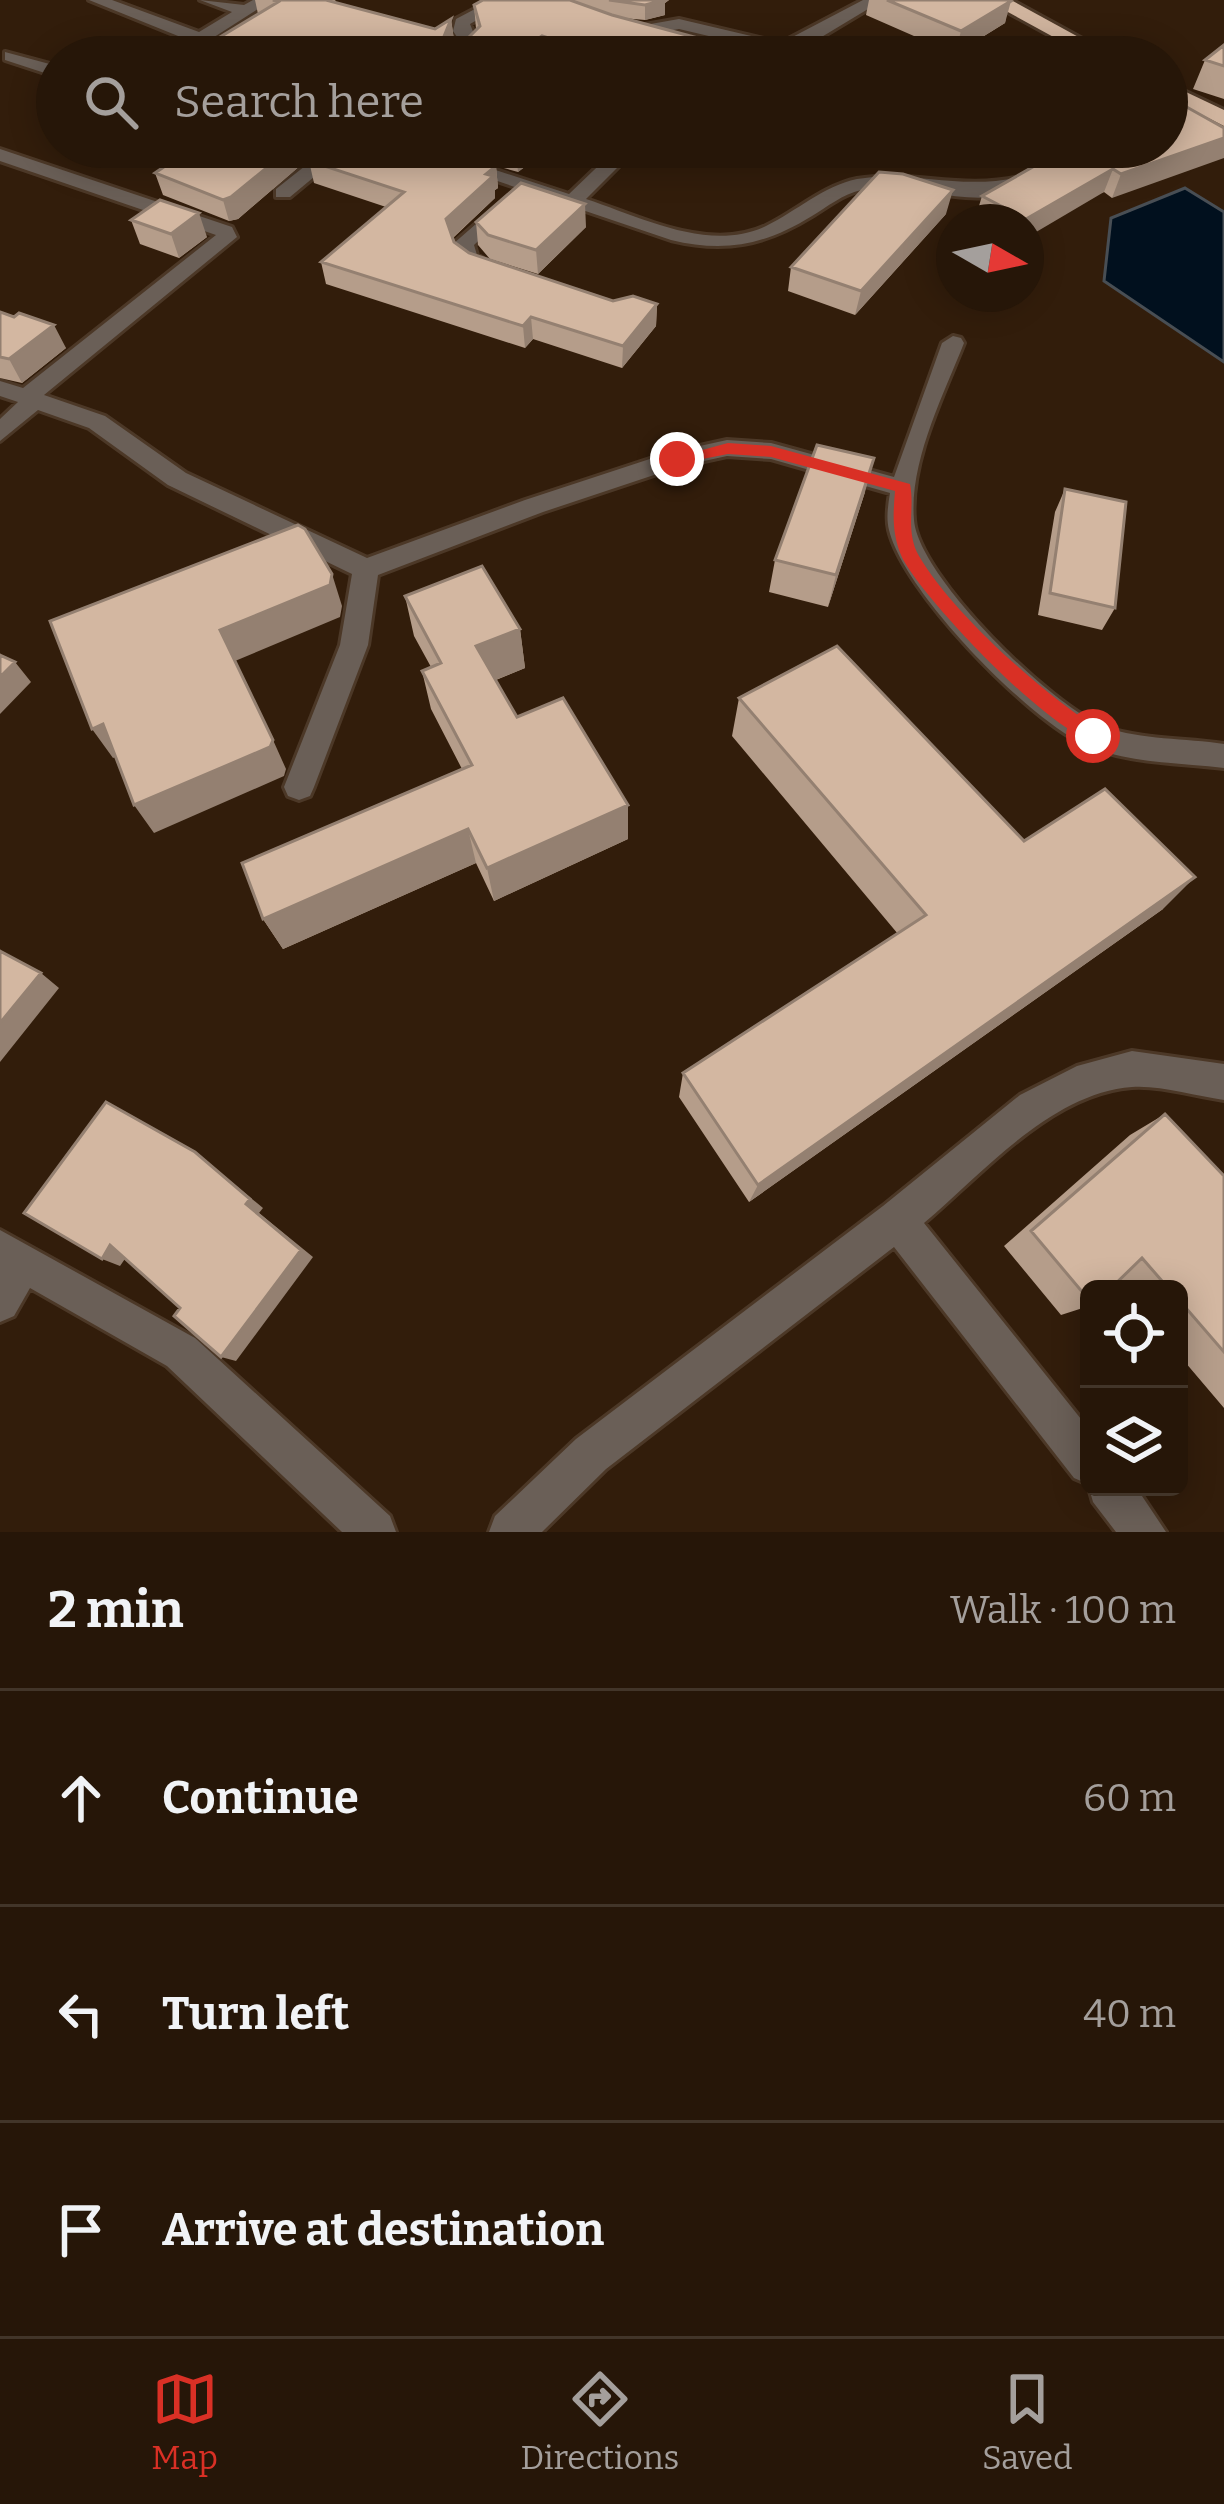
<!DOCTYPE html>
<html lang="en">
<head>
<meta charset="utf-8">
<style>
  body { margin:0; font-family:Bitter,serif; background:#2e1f12; color:#f1f3f6 }
  .controls { position:absolute; right:36px; bottom:36px; display:grid; overflow:hidden; border-radius:18px; box-shadow:0 6px 30px #0003 }
  .controls button { width:108px; height:108px; display:grid; place-items:center; padding:0; border:0; border-bottom:3px solid #423529; background:#261608; color:#f1f3f6; font:60px sans-serif }
  .compass { position:absolute; left:936px; top:204px; width:108px; height:108px; border-radius:50%; background:#261608; box-shadow:0 6px 30px #0003; rotate:99deg }
  .stop { position:absolute; width:36px; height:36px; margin:-27px; border:9px solid #d93025; border-radius:50%; background:#fff }
  .stop.end { background:#d93025; border-color:#fff; box-shadow:0 3px 12px #0008 }
  .list { margin:0; padding:0; list-style:none }
  h2 { display:flex; justify-content:space-between; align-items:center; height:156px; margin:0; padding:0 48px; font-size:51px }
  h2 small { font-size:39px; font-weight:400; color:#a49f9c }
  .list li { display:grid; grid-template-columns:78px 1fr auto; gap:36px; align-items:center; box-sizing:border-box; height:216px; padding:0 48px; border-top:3px solid #423529 }
  .list b { display:block; font-size:45px; white-space:nowrap }
  .list em { font-size:39px; font-style:normal; color:#a49f9c }
  .icon { flex:none; width:66px; height:66px; fill:none; stroke:currentColor; stroke-width:2; stroke-linecap:round; stroke-linejoin:round }
  .map { position:relative; flex:none; width:1224px; height:1532px; overflow:hidden }
  .search { position:absolute; background:#261608; box-shadow:0 6px 30px #0003; left:36px; right:36px; top:36px; height:132px; display:flex; align-items:center; gap:30px; box-sizing:border-box; padding:0 42px; border-radius:66px; color:#a49f9c; font-size:45px }
  .sheet { height:804px; background:#261608 }
  nav { display:flex; justify-content:space-around; align-items:center; box-sizing:border-box; height:168px; border-top:3px solid #423529; background:#261608; font-size:33px; color:#a49f9c }
  nav a { display:grid; justify-items:center; gap:6px }
  nav .on { color:#d93025 }
  .map>svg:first-child { display:block }
  .water { fill:#01101e; stroke:#484e54; stroke-width:3 }
  .lines { fill:none; stroke-linecap:round; stroke-linejoin:round }
  .street-casing { stroke:#4c3827; stroke-width:6 }
  .highway-casing { stroke:#4c3827; stroke-width:6 }
  .street { fill:#6a5f57; fill-rule:evenodd }
  .highway { fill:#d0b49e; fill-rule:evenodd }
  .wall { fill:#b59d8a }
  .shaded-wall { fill:#948071 }
  .building { fill:#d3b7a1; stroke:#948071; stroke-width:3 }
  .route { fill:#d93025 }
</style>
</head>
<body>
<div class="map">
<svg width="1224" height="1532" viewBox="0 0 1224 1532">
  <rect width="100%" height="100%" fill="#321d0b"/>
  <path class="water" d="M 1185,188 L 1224,212 L 1224,362 L 1104,281 L 1111,218 Z"/>
  <g class="lines">
    <defs>
      <path id="street" d="M 89,0 L 112,0 L 199,32 L 232,12 L 200,0 L 244,5 L 253,0 L 272,0 L 183,57 L 162,57 L 188,40 Z
        M 492,0 L 512,0 L 470,24 L 478,44 L 467,57 L 449,57 L 461,43 L 453,31 L 456,19 Z
        M 863,0 L 883,0 L 800,50 L 781,53 L 679,29 L 645,35 L 607,28 L 615,23 L 645,25 L 679,19 L 781,43 Z
        M 5,52 L 57,66 L 57,77 L 5,60 Z
        M 329,147 L 350,147 L 290,197 L 276,197 L 276,189 Z
        M 397,147 L 425,147 L 569,194 L 618,147 L 638,147 L 586,199 C 641,217 709,253 766,226 C 797,211 823,186 857,179 C 914,169 960,192 1024,176 L 1034,182 C 985,218 915,179 861,190 C 843,194 827,207 812,216 C 765,245 725,253 671,240 Z
        M 0,149 L 232,227 L 237,237 L 44,395 L 105,416 L 186,473 L 367,558 L 525,500 L 668,453 L 727,440 L 771,443 L 894,477 L 942,343 L 953,336 L 961,338 L 964,343 C 943,396 909,462 914,520 C 918,576 1052,707 1105,727 C 1141,740 1186,738 1224,744 L 1224,768 C 1177,762 1122,764 1078,741 C 1023,713 903,590 889,530 C 886,518 888,505 890,493 L 771,459 L 727,456 L 681,466 L 543,512 L 378,575 L 368,645 L 314,787 L 310,796 L 299,800 L 288,796 L 284,787 L 340,645 L 352,574 L 168,485 L 89,428 L 38,410 L 0,441 L 0,419 L 18,402 L 0,396 L 0,381 L 23,388 L 216,235 L 0,161 Z
        M 508,196 L 515,198 L 515,206 L 474,245 L 477,255 L 505,272 L 495,278 L 461,262 L 453,244 Z
        M 1132,1051 L 1224,1064 L 1224,1100 C 1195,1096 1160,1085 1132,1087 C 1051,1093 982,1174 924,1223 L 1089,1429 L 1089,1487 L 1136,1487 L 1166,1532 L 1116,1532 L 1093,1502 L 1088,1484 L 1074,1478 L 894,1247 L 606,1469 L 542,1532 L 489,1532 L 495,1516 L 576,1439 L 883,1206 L 1020,1095 L 1077,1066 Z
        M 0,1230 L 195,1338 L 390,1516 L 396,1532 L 342,1532 L 167,1366 L 30,1288 L 14,1316 L 0,1322 Z"/>
      <path id="highway" d="M 986,0 L 1011,0 L 1115,57 L 1090,57 Z
        M 1167,83 L 1224,110 L 1224,126 L 1167,97 Z"/>
    </defs>
    <use href="#street" class="street-casing"/>
    <use href="#highway" class="highway-casing"/>
    <use href="#street" class="street"/>
    <use href="#highway" class="highway"/>
  </g>
  <path class="wall" d="M 255,0 L 336,0 L 333,2 L 435,29 L 451,19 L 454,40 L 465,41 L 476,29 L 474,5 L 483,0 L 669,0 L 665,3 L 665,15 L 645,20 L 622,18 L 693,57 L 194,57 L 198,55 L 197,51 L 258,14 Z
    M 869,0 L 1009,0 L 1005,23 L 955,54 L 866,15 Z
    M 1224,45 L 1224,99 L 1193,89 L 1205,60 Z
    M 136,147 L 322,147 L 238,219 L 229,221 L 163,195 L 155,173 L 175,160 Z
    M 326,147 L 551,147 L 518,172 L 490,164 L 496,166 L 498,188 L 495,190 L 495,198 L 453,238 L 454,242 L 469,253 L 613,301 L 657,304 L 656,326 L 622,368 L 533,339 L 525,348 L 326,284 L 321,262 L 386,207 L 314,183 L 309,161 Z
    M 786,147 L 858,147 L 832,167 Z
    M 1038,147 L 1167,147 L 1112,198 L 1104,192 L 1026,222 L 980,222 L 975,219 L 982,196 L 1054,158 Z
    M 946,214 L 855,315 L 788,291 L 791,267 Z
    M 131,220 L 207,237 L 179,258 L 140,244 Z
    M 476,222 L 586,227 L 538,274 L 490,259 L 478,245 Z
    M 0,312 L 66,348 L 22,383 L 0,378 Z
    M 1065,489 L 1115,608 L 1102,630 L 1038,615 L 1055,512 Z
    M 865,492 L 828,607 L 769,592 L 775,560 Z
    M 405,596 L 520,629 L 525,668 L 496,680 L 517,717 L 628,805 L 628,839 L 494,901 L 476,863 L 283,949 L 263,919 L 462,769 L 431,709 L 422,671 L 431,667 L 414,636 Z
    M 739,698 L 1163,909 L 749,1202 L 679,1097 L 683,1073 L 898,934 L 732,736 Z
    M 1165,1114 L 1224,1176 L 1224,1408 L 1179,1355 L 1179,1289 L 1122,1289 L 1117,1283 L 1089,1300 L 1089,1306 L 1061,1315 L 1004,1246 L 1130,1135 Z"/>
  <path class="shaded-wall" d="M 653,0 L 669,0 L 665,3 L 665,15 L 645,20 L 645,5 Z
    M 1011,1 L 1005,23 L 955,54 L 961,31 Z
    M 451,19 L 454,40 L 443,39 Z
    M 542,36 L 543,57 L 511,57 Z
    M 694,37 L 693,57 L 667,57 Z
    M 1224,138 L 1224,158 L 1112,198 L 1121,174 Z
    M 292,147 L 322,147 L 238,219 L 229,221 L 223,200 Z
    M 521,147 L 551,147 L 518,172 L 516,151 Z
    M 835,147 L 858,147 L 832,167 Z
    M 1059,147 L 1093,147 L 1055,159 Z
    M 496,166 L 498,188 L 495,190 L 495,198 L 449,241 L 446,219 L 486,174 Z
    M 1113,169 L 1104,192 L 1026,238 L 1026,219 Z
    M 953,190 L 946,214 L 855,315 L 861,291 Z
    M 585,204 L 586,227 L 538,274 L 536,250 Z
    M 199,213 L 207,237 L 179,258 L 171,234 Z
    M 657,304 L 656,326 L 622,368 L 623,346 Z
    M 531,317 L 533,339 L 525,348 L 523,326 Z
    M 54,325 L 66,348 L 22,383 L 9,359 Z
    M 874,458 L 865,492 L 828,607 L 836,575 Z
    M 332,574 L 342,606 L 340,617 L 235,661 L 220,630 Z
    M 520,629 L 525,668 L 483,685 L 476,646 Z
    M 15,662 L 31,682 L 0,714 L 0,677 Z
    M 103,724 L 124,754 L 113,758 L 92,729 Z
    M 273,740 L 286,769 L 284,776 L 154,833 L 134,805 Z
    M 628,805 L 628,839 L 494,901 L 487,868 Z
    M 468,829 L 476,863 L 283,949 L 263,919 Z
    M 1195,877 L 1163,909 L 749,1202 L 758,1185 Z
    M 41,973 L 59,988 L 0,1062 L 0,1023 Z
    M 195,1152 L 263,1208 L 259,1213 L 313,1257 L 236,1361 L 221,1357 Z
    M 110,1245 L 129,1253 L 120,1266 L 102,1259 Z"/>
  <path class="building" d="M 273,0 L 326,0 L 435,29 L 451,19 L 443,39 L 465,41 L 480,26 L 474,5 L 483,0 L 570,0 L 612,15 L 694,37 L 667,57 L 609,57 L 542,36 L 511,57 L 194,57 L 201,53 L 197,51 L 278,2 Z
    M 609,0 L 664,0 L 645,5 Z
    M 887,0 L 1009,0 L 1011,1 L 961,31 Z
    M 1224,45 L 1224,66 L 1205,60 Z
    M 1167,96 L 1224,128 L 1224,138 L 1121,174 L 1113,169 L 1026,219 L 982,196 L 1038,164 L 1089,147 L 1167,147 Z
    M 193,147 L 292,147 L 231,197 L 223,200 L 155,173 Z
    M 326,147 L 447,147 L 496,166 L 486,174 L 493,176 L 446,219 L 454,242 L 469,253 L 613,301 L 633,296 L 657,304 L 623,346 L 531,317 L 523,326 L 321,262 L 404,192 L 309,161 Z
    M 879,172 L 903,174 L 953,190 L 861,291 L 791,267 Z
    M 521,183 L 585,204 L 536,250 L 488,235 L 476,222 Z
    M 160,200 L 199,213 L 171,234 L 131,220 Z
    M 0,312 L 14,317 L 19,313 L 54,325 L 9,359 L 0,357 Z
    M 817,445 L 874,458 L 836,575 L 775,560 Z
    M 1065,489 L 1126,502 L 1115,608 L 1050,593 Z
    M 298,525 L 305,529 L 332,574 L 330,585 L 220,630 L 273,740 L 270,747 L 134,805 L 103,724 L 92,729 L 50,621 Z
    M 482,566 L 520,629 L 476,646 L 517,717 L 563,698 L 628,805 L 487,868 L 468,829 L 263,919 L 242,863 L 472,765 L 422,671 L 441,663 L 405,596 Z
    M 837,646 L 1024,841 L 1105,789 L 1195,877 L 758,1185 L 683,1073 L 926,915 L 739,698 Z
    M 0,655 L 15,662 L 0,677 Z
    M 0,951 L 41,973 L 0,1023 Z
    M 106,1102 L 195,1152 L 250,1199 L 246,1204 L 301,1250 L 221,1357 L 174,1316 L 180,1308 L 110,1245 L 102,1259 L 24,1213 Z
    M 1165,1114 L 1224,1176 L 1224,1352 L 1179,1300 L 1179,1289 L 1169,1289 L 1142,1258 L 1110,1289 L 1089,1289 L 1089,1300 L 1031,1231 Z"/>
  <path class="route" d="M 728,443 L 771,446 L 910,484 C 915,508 905,532 919,556 C 952,613 1044,695 1100,730 L 1100,741 C 1063,748 916,592 901,555 C 892,533 893,514 895,491 L 771,457 L 728,454 L 677,464 L 669,459 Z"/>
</svg>
<div class="controls">
<button><svg class="icon" aria-label="locate" viewBox="0 0 24 24"><circle cx="12" cy="12" r="6"/><path d="M12 2v4M12 18v4M2 12h4M18 12h4"/></svg></button>
<button><svg class="icon" aria-label="layers" viewBox="0 0 24 24"><path d="M12 4l9 5-9 5-9-5zM3 14l9 5 9-5"/></svg></button>
</div>
<svg class="compass" viewBox="-18 -18 36 36"><path d="M0-13l5 13h-10z" fill="#e53935"/><path d="M0 13l5-13h-10z" fill="#a49f9c"/></svg>
<div class="stop" style="left:1093px;top:736px"></div>
<div class="stop end" style="left:677px;top:459px"></div>
<div class="search"><svg class="icon" aria-label="search" viewBox="0 0 24 24"><circle cx="10" cy="10" r="6"/><path d="M15 15l6 6"/></svg>Search here</div>
</div>
<section class="sheet">
<h2>2 min<small>Walk · 100 m</small></h2>
<ul class="list">
<li><svg class="icon" aria-label="ahead" viewBox="0 0 24 24"><path d="M12 20V5M6 11l6-6 6 6"/></svg><div><b>Continue</b></div><em>60 m</em></li>
<li><svg class="icon" aria-label="left" viewBox="0 0 24 24"><path d="M17 20v-9H6M10 6l-5 5 5 5"/></svg><div><b>Turn left</b></div><em>40 m</em></li>
<li><svg class="icon" aria-label="arrive" viewBox="0 0 24 24"><path d="M6 21V4h12l-3 4 3 4H6"/></svg><div><b>Arrive at destination</b></div></li>
</ul>
</section>
<nav>
<a class="on"><svg class="icon" aria-label="map" viewBox="0 0 24 24"><path d="M3 6l6-2 6 2 6-2v14l-6 2-6-2-6 2zM9 4v14M15 6v14"/></svg>Map</a>
<a><svg class="icon" aria-label="directions" viewBox="0 0 24 24"><path d="M12 3l9 9-9 9-9-9zM9 14v-3h6M13 9l2 2-2 2"/></svg>Directions</a>
<a><svg class="icon" aria-label="saved" viewBox="0 0 24 24"><path d="M7 4h10v16l-5-4-5 4z"/></svg>Saved</a>
</nav>
</body>
</html>
